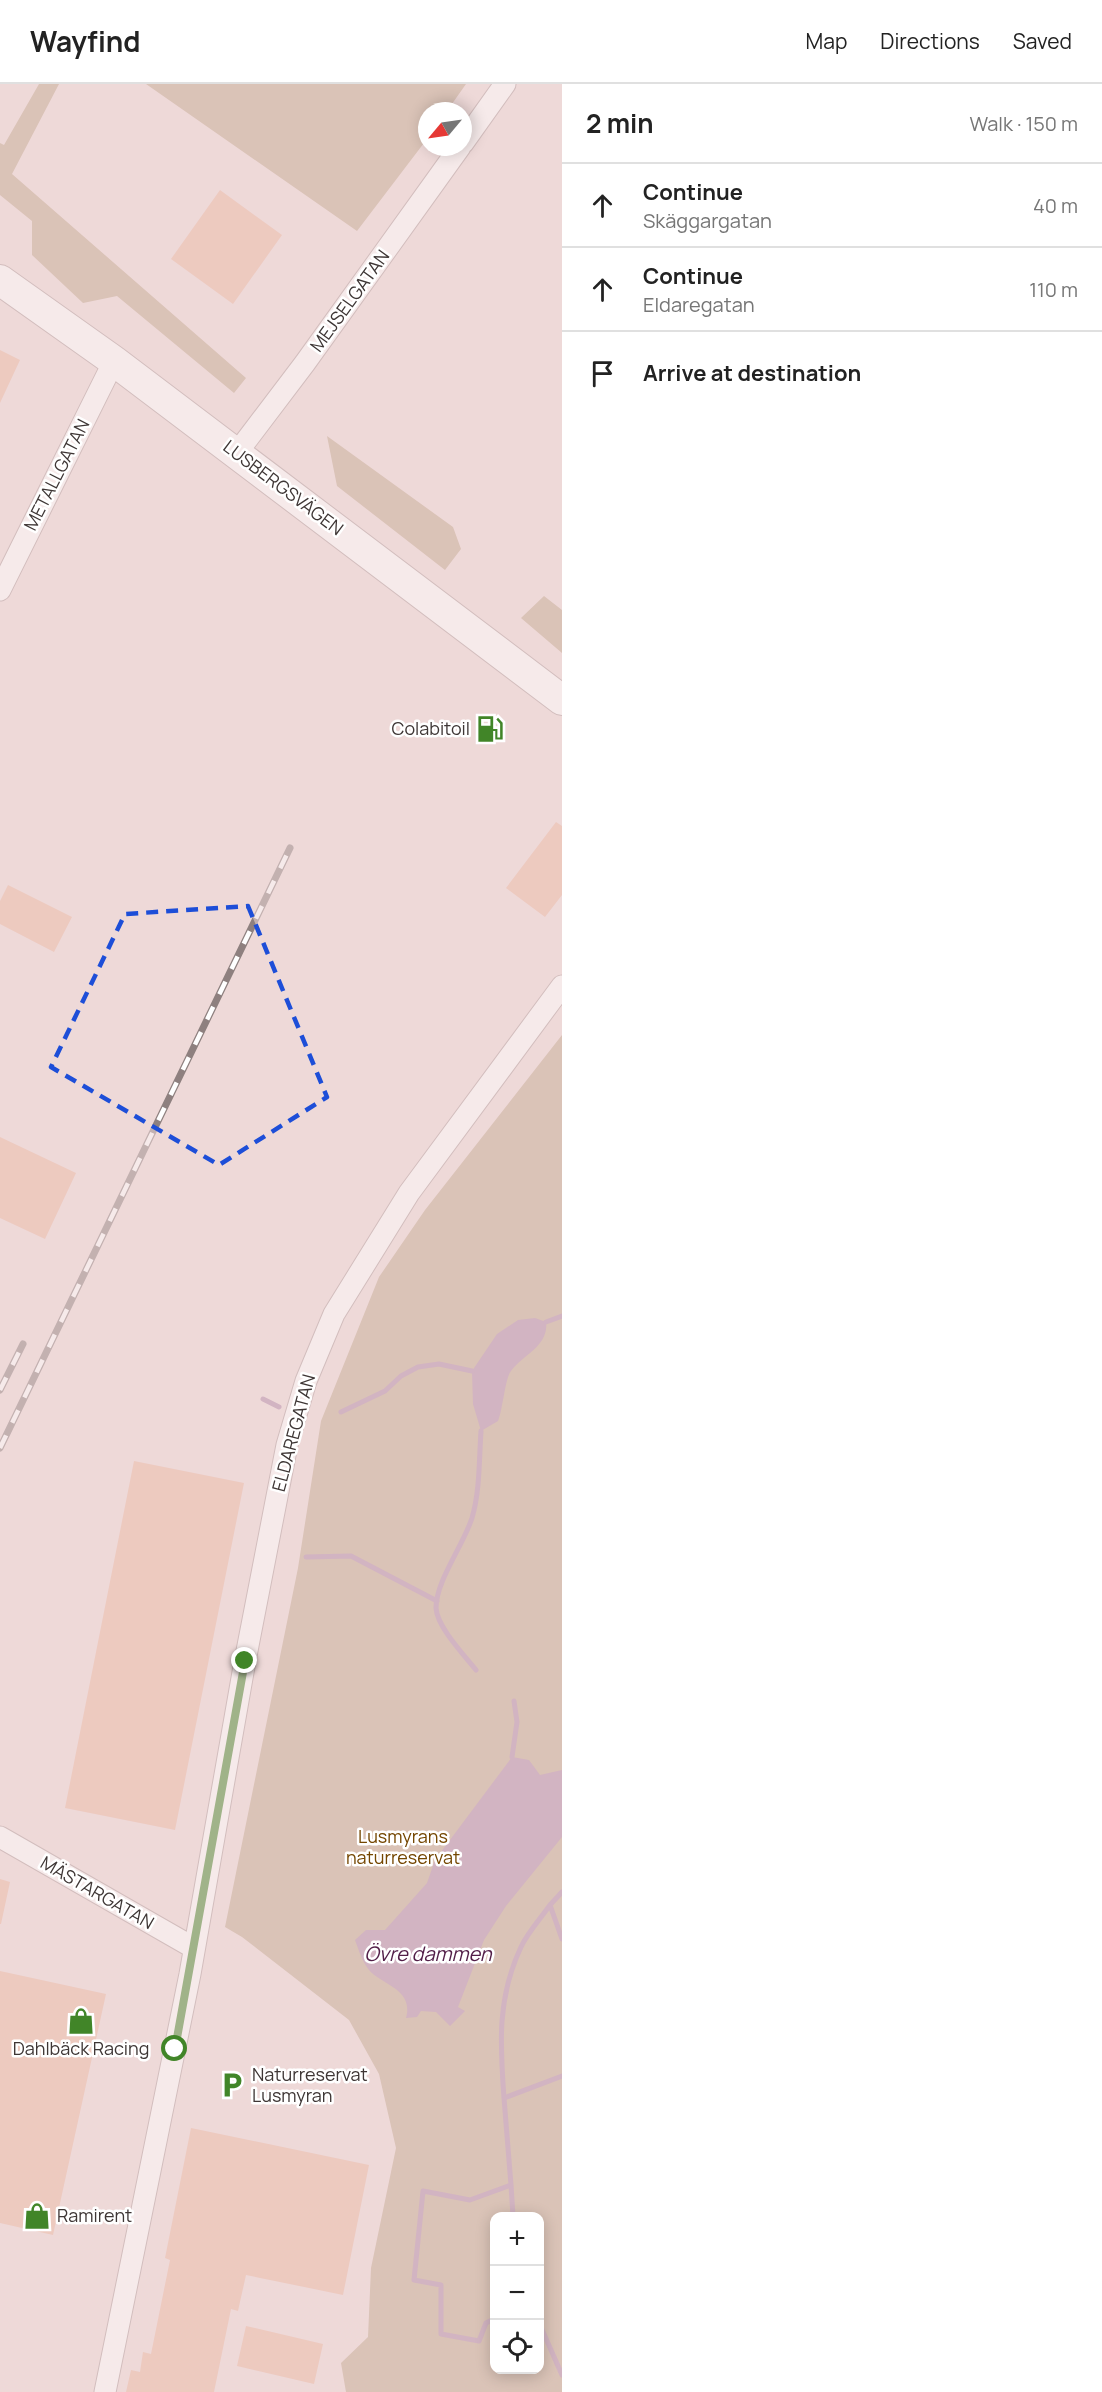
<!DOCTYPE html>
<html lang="en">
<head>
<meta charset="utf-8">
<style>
  body { margin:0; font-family:Manrope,sans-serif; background:#f2f2f2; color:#222 }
  .controls { position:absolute; right:18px; bottom:18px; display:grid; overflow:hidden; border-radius:12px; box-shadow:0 3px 15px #0003 }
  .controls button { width:54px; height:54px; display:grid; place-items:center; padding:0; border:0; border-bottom:2px solid #e0e0e0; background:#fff; color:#222; font:30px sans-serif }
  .compass { position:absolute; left:418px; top:18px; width:54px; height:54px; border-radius:50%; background:#fff; box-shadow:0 3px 15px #0003; rotate:241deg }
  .stop { position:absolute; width:18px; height:18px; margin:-14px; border:4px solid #418528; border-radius:50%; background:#fff }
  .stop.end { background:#418528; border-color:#fff; box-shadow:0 2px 6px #0008 }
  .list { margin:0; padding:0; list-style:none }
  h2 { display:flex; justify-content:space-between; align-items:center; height:78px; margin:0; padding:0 24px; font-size:26px }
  h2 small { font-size:20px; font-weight:400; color:#767676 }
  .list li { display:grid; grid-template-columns:39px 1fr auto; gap:18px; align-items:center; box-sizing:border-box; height:84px; padding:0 24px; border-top:2px solid #e0e0e0 }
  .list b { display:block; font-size:22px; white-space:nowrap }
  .list p { margin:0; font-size:20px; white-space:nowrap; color:#767676 }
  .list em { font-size:20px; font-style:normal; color:#767676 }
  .icon { flex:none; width:33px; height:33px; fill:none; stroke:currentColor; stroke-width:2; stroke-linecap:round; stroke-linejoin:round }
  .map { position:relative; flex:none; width:562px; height:2308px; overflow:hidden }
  header { display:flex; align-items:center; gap:36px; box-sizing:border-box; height:84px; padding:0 30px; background:#fff; border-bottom:2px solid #e0e0e0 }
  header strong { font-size:28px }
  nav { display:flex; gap:33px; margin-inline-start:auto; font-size:21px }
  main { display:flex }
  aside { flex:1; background:#fff }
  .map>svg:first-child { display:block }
  .green { fill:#c1a88e; fill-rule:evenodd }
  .water { fill:#b087a6 }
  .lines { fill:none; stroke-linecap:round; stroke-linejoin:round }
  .stream { stroke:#b087a6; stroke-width:5 }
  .building { fill:#eab8a1 }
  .street-casing { stroke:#b09d9c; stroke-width:23 }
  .secondary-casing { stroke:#b09d9c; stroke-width:32 }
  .street { stroke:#fff; stroke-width:21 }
  .secondary { stroke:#fff; stroke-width:30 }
  .rail-casing { stroke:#8e807f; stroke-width:7 }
  .rail { stroke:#fff; stroke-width:4.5; stroke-dasharray:14; stroke-linecap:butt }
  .route { stroke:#418528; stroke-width:8 }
  .marked { fill:none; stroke:#1d4ed8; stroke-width:4.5; stroke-dasharray:12 8; stroke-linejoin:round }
  .labels { text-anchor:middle; stroke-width:5; stroke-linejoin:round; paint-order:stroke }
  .street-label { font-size:18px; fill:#3e3635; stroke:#fff }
  .poi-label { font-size:18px; fill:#3e3635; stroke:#fff; text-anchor:start }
  .park-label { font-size:18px; fill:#744600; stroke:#fff }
  .water-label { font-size:20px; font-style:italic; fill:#521e48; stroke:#fff }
</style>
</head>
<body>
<header>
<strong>Wayfind</strong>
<nav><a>Map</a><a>Directions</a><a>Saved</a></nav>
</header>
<main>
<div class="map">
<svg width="562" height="2308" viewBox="0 0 562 2308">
  <rect width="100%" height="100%" fill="#eed9d8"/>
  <path class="green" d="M 39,0 L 59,0 L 12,90 L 246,294 L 234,309 L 117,212 L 83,219 L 32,171 L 32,137 L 0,111 L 0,59 L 4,61 Z
    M 146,0 L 466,0 L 447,27 L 427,27 L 427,55 L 357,147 Z
    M 327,352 L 453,443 L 461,465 L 445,486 L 337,402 Z
    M 544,512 L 562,526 L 562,569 L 521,534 Z
    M 562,951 L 562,2308 L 346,2308 L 341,2279 L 368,2253 L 371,2184 L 396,2064 L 379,1990 L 349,1936 L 242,1853 L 225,1843 L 298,1484 L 321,1337 L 379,1193 L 425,1126 ZM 494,2132 L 540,2132 L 540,2286 L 494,2286 Z"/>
  <path class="water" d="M 535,1234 L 546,1238 C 549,1262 524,1270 511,1287 C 505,1294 503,1325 498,1337 L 481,1347 L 473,1320 L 472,1287 L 497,1250 L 518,1236 Z
    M 512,1673 L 529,1676 L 540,1691 L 562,1686 L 562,1753 L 506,1822 L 484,1856 L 458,1923 L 465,1927 L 450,1942 L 436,1928 L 421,1927 L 417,1933 L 406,1934 C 414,1905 382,1901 369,1886 C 362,1877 359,1867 355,1856 L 366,1846 L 385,1846 L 427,1799 L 435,1776 Z"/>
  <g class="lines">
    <path class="stream" d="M 546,1238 L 562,1232
      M 263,1315 L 279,1323
      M 341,1328 L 385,1307 L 401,1292 L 418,1283 L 439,1280 L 472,1287
      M 306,1473 L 351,1472 L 437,1517
      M 476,1586 C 465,1572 437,1543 436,1524 C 436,1497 463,1462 472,1434 C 480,1407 479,1376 481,1347
      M 512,1673 L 517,1638 L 514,1617
      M 562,1808 L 550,1821 L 562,1855
      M 504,2014 C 500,1960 497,1914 521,1863 C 528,1848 541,1834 550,1821
      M 511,2101 L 513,2132
      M 494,2235 L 486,2239 L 479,2257 L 441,2250 L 441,2201 L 414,2196 L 423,2107 L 470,2116 L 511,2101 L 504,2014 L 562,1992
      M 540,2241 L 562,2291"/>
  </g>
  <path class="building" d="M 220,106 L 282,151 L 233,220 L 171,175 Z
    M 0,266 L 20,276 L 0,319 Z
    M 556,738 L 562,742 L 562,811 L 545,833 L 506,804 Z
    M 8,801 L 72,833 L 54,868 L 0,840 L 0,817 Z
    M 0,1053 L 76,1089 L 45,1155 L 0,1134 Z
    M 134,1377 L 244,1399 L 175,1746 L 65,1724 Z
    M 0,1795 L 10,1798 L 1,1840 L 0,1840 Z
    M 0,1887 L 106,1910 L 53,2151 L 0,2139 Z
    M 191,2044 L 369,2081 L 343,2211 L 246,2191 L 238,2227 L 231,2225 L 214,2308 L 126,2308 L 131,2286 L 140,2288 L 143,2268 L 151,2270 L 170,2176 L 165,2174 Z
    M 246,2242 L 323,2260 L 314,2300 L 237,2282 Z"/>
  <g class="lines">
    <defs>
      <path id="street" d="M 463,59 L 505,0
        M 236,370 L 305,279 L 460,63
        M 0,506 L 114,277
        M 0,1753 L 194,1864
        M 105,2308 L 190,1890 L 245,1577 L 287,1361 L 306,1297 L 334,1230 L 409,1109 L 562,902"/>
      <path id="secondary" d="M 0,196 L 114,277 L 562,616"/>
    </defs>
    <use href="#street" class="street-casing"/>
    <use href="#secondary" class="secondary-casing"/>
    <use href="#street" class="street"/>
    <use href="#secondary" class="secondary"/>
    <defs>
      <path id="rail" d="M 0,1306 L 23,1260
        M 0,1364 L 290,764"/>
    </defs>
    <use href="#rail" class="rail-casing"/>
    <use href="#rail" class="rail"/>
  </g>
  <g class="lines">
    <path class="route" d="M 175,1965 L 245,1577"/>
  </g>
  <path d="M0 0H562V2308H0ZM 248,822 L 327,1013 L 219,1081 L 51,983 L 125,830 Z" fill="#eed9d8" fill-opacity=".55" fill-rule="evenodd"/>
  <path class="marked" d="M 248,822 L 327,1013 L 219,1081 L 51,983 L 125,830 Z"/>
  <defs>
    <symbol id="fuel-bare" viewBox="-9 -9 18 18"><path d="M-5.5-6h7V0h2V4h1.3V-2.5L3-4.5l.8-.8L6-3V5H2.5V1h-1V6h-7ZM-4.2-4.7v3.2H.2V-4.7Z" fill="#418528" stroke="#fff" stroke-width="2.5" paint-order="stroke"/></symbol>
    <symbol id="shop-bare" viewBox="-9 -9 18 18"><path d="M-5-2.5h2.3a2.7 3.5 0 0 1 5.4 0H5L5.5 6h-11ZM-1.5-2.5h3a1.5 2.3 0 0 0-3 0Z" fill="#418528" stroke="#fff" stroke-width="2.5" paint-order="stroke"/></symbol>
    <symbol id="parking-bare" viewBox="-9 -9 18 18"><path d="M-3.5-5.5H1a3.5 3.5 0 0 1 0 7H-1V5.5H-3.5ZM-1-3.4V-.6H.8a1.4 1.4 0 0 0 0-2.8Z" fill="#418528" stroke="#fff" stroke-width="2.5" paint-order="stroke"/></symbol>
  </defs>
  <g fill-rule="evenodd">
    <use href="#fuel-bare" x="471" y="626" width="38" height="38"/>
    <use href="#shop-bare" x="62" y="1918" width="38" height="38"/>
    <use href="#parking-bare" x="213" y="1982" width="38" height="38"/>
    <use href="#shop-bare" x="18" y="2113" width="38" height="38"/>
  </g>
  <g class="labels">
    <g class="street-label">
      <text transform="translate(350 217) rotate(-54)" y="6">MEJSELGATAN</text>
      <text transform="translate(57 391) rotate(-63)" y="6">METALLGATAN</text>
      <text transform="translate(283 404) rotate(37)" y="6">LUSBERGSVÄGEN</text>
      <text transform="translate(294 1349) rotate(-75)" y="6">ELDAREGATAN</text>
      <text transform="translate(97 1809) rotate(30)" y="6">MÄSTARGATAN</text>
    </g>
    <g class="poi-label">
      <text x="470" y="651" text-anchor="end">Colabitoil</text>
      <text x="81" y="1971" text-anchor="middle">Dahlbäck Racing</text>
      <text x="252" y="1997">Naturreservat<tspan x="252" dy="21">Lusmyran</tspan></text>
      <text x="57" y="2138">Ramirent</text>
    </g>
    <g class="park-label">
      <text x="403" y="1759">Lusmyrans<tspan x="403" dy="21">naturreservat</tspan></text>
    </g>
    <g class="water-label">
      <text x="428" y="1877">Övre dammen</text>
    </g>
  </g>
</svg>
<div class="controls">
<button>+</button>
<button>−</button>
<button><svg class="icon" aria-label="locate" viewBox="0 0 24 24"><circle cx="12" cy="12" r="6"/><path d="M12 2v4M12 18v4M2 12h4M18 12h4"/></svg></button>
</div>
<svg class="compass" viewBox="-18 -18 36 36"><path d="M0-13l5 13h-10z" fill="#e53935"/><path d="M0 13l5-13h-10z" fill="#767676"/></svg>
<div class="stop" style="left:175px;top:1965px"></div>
<div class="stop end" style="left:245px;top:1577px"></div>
</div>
<aside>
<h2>2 min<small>Walk · 150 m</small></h2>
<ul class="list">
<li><svg class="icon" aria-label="ahead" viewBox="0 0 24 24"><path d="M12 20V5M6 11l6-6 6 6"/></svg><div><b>Continue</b><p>Skäggargatan</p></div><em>40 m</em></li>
<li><svg class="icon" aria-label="ahead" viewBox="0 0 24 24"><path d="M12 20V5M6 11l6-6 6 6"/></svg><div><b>Continue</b><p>Eldaregatan</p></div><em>110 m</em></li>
<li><svg class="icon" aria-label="arrive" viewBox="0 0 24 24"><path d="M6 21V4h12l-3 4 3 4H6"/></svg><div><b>Arrive at destination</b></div></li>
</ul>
</aside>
</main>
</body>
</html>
